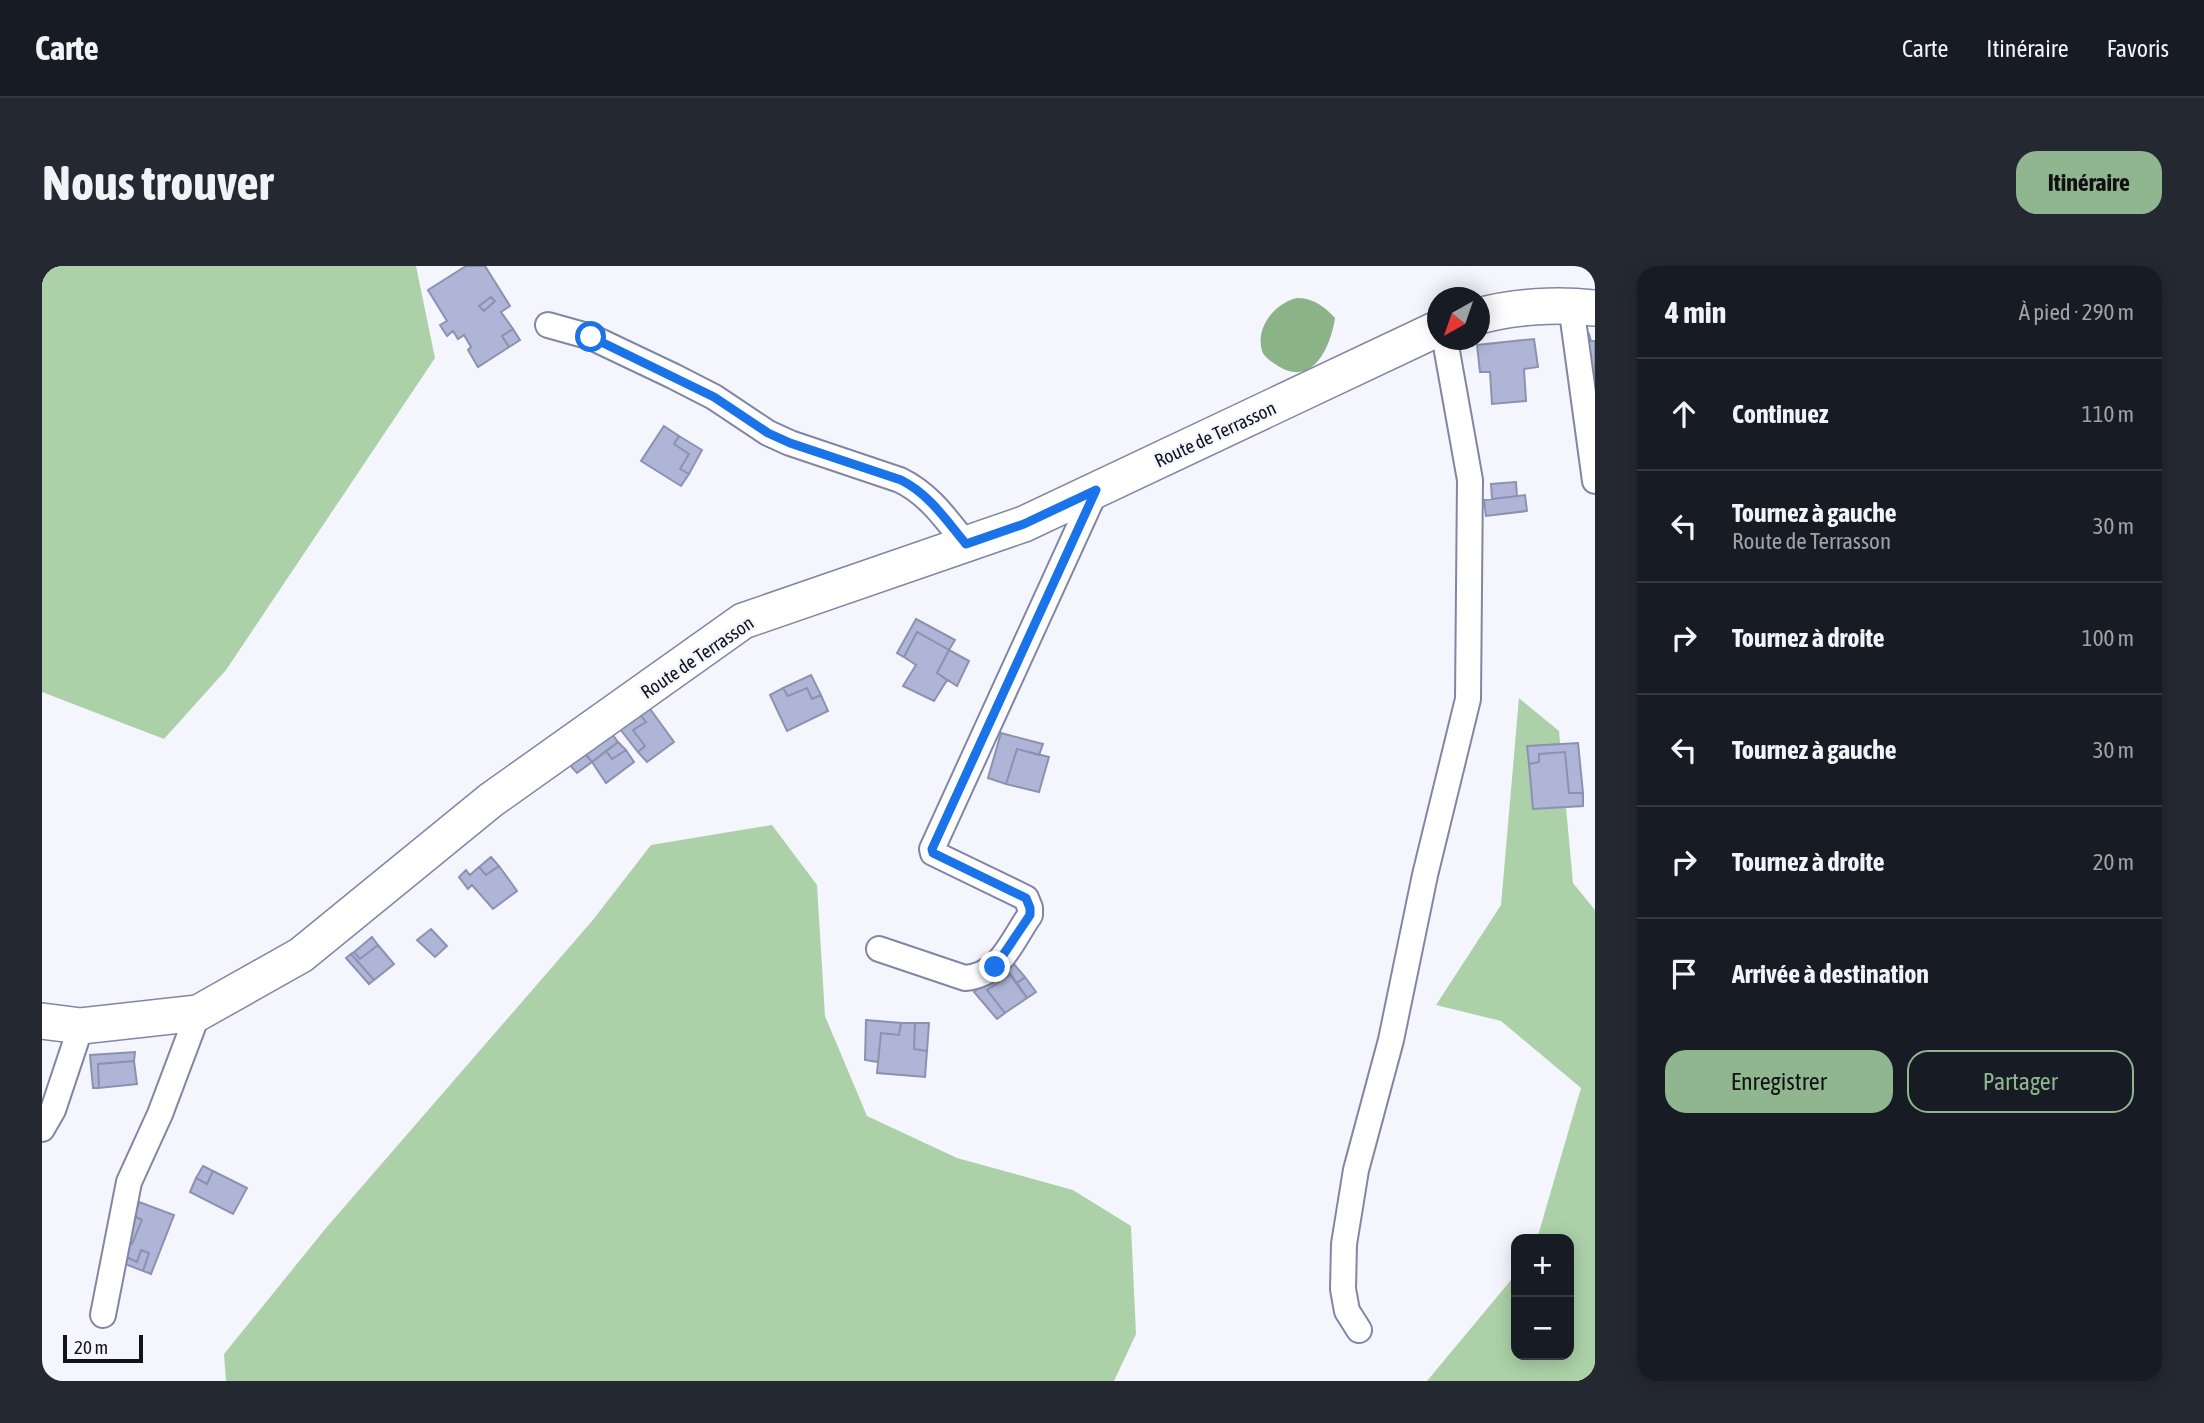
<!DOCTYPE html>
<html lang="fr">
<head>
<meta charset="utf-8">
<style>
  body { margin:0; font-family:"Asap Condensed",sans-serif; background:#242831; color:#f1f3f6 }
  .controls { position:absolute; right:21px; bottom:21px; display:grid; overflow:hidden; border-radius:14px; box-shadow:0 4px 18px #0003 }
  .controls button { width:63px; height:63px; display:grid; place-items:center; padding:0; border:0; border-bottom:2px solid #363941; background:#171b24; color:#f1f3f6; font:35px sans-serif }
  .compass { position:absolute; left:1385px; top:21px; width:63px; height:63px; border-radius:50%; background:#171b24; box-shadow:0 4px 18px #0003; rotate:220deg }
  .scale { position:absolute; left:21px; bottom:18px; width:80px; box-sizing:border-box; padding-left:7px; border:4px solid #11121e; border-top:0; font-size:19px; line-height:24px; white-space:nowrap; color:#11121e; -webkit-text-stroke:5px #f5f6fd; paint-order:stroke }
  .stop { position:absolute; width:21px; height:21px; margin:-16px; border:5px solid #1a73e8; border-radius:50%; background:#fff }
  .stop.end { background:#1a73e8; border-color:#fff; box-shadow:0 2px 7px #0008 }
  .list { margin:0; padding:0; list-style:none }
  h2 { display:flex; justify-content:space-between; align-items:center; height:91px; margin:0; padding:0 28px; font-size:30px }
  h2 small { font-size:23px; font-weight:400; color:#9ea1a6 }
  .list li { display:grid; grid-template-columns:46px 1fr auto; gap:21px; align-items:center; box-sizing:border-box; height:112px; padding:0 28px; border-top:2px solid #363941 }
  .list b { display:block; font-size:26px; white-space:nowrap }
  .list p { margin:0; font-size:23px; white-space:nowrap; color:#9ea1a6 }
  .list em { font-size:23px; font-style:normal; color:#9ea1a6 }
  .actions { display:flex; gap:14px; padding:21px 28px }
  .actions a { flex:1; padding:16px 0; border:2px solid #90b68f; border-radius:21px; text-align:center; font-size:24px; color:#90b68f }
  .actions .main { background:#90b68f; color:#111 }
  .icon { flex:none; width:38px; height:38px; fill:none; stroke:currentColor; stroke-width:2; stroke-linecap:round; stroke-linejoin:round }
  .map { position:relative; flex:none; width:1553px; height:1115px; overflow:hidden; border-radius:21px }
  header { display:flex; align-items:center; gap:42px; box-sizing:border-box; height:98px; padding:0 35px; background:#171b24; border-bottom:2px solid #363941 }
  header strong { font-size:33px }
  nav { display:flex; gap:38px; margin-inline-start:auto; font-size:24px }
  .intro { display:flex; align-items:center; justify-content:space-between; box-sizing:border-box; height:168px; padding:0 42px }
  h1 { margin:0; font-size:49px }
  .button { padding:18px 32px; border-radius:21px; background:#90b68f; color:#111; font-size:24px; font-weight:700 }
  main { display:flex; gap:42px; padding:0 42px }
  aside { flex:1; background:#171b24; border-radius:21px; box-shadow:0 4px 18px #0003 }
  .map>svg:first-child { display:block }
  .green { fill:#acd1a8 }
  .water { fill:#8cb387 }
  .building { fill:#afb5d6; stroke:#8c91b2; stroke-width:2; fill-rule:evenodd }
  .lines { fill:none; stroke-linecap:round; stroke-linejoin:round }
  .street-casing { stroke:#8186a6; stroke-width:28 }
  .secondary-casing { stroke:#8186a6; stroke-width:38 }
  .street { stroke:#fff; stroke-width:24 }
  .secondary { stroke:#fff; stroke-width:35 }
  .route { stroke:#1a73e8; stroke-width:9 }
  .labels { text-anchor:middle; stroke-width:5; stroke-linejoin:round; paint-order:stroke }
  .street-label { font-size:19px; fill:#11121e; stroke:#f5f6fd }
</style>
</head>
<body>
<header>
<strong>Carte</strong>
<nav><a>Carte</a><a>Itinéraire</a><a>Favoris</a></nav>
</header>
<div class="intro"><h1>Nous trouver</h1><a class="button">Itinéraire</a></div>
<main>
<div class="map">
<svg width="1553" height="1115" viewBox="0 0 1553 1115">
  <rect width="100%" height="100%" fill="#f5f6fd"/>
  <path class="green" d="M 0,0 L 374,0 L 393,92 L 184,404 L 122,473 L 0,426 Z
    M 1477,432 L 1517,465 L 1531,617 L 1553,644 L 1553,1115 L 1385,1115 L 1474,1008 L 1474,1089 L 1527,1089 L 1527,973 L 1495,973 L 1539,822 L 1459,755 L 1394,739 L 1459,639 Z
    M 730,559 L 775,619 L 783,750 L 825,850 L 915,892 L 1031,924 L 1089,960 L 1094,1068 L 1072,1115 L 184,1115 L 182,1088 L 284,962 L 550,655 L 609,579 Z"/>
  <path class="water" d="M 1255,32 C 1271,32 1282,40 1293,52 C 1289,80 1271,122 1236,100 C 1231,97 1222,91 1220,85 C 1213,61 1233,37 1255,32 Z"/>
  <path class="building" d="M 424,0 L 443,0 L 468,40 L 459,46 L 471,63 L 460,70 L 467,81 L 436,101 L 426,84 L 429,81 L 422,69 L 416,73 L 411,65 L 405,70 L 398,59 L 405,55 L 386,24 ZM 449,31 L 453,35 L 442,45 L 437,40 Z
    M 449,31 L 453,35 L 442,45 L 437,40 Z
    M 471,63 L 478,74 L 467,81 L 460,70 Z
    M 1547,68 L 1549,75 L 1553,75 L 1553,112 L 1541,113 L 1536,70 Z
    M 1492,73 L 1496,101 L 1482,103 L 1484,135 L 1450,138 L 1448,106 L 1438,106 L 1435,79 Z
    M 622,160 L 637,170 L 632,178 L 647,188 L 638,203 L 647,208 L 639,220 L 599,195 Z
    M 637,170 L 660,184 L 647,208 L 638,203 L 647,188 L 632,178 Z
    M 1474,216 L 1475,230 L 1450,233 L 1449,218 Z
    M 1483,229 L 1485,245 L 1444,250 L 1442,234 Z
    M 874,353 L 913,374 L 907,384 L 875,366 L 862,391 L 855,387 Z
    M 875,366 L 907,384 L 895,407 L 905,414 L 892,435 L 861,420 L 874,399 L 862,391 Z
    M 907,384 L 927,395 L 915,420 L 895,407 Z
    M 769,409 L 779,429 L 770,433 L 765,422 L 746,430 L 741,422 Z
    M 741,422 L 746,430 L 765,422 L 770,433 L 779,429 L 786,445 L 745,465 L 728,429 Z
    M 606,440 L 632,476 L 605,496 L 596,486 L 603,480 L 591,464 L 604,456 L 597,447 Z
    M 597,447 L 604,456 L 591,464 L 603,480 L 596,486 L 578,463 Z
    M 567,464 L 576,476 L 550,496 L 541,485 Z
    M 959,467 L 1001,478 L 997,489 L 975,483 L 964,518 L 946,512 Z
    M 576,476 L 584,484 L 570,493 L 564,485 Z
    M 1536,477 L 1541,527 L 1527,527 L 1523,486 L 1497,488 L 1497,496 L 1487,498 L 1485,480 Z
    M 975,483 L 1007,491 L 997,526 L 964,518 Z
    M 540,484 L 550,496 L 535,507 L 525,496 Z
    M 584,484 L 592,496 L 564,517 L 550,496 L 564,485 L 570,493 Z
    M 1523,486 L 1527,527 L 1541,527 L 1541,540 L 1491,543 L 1487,498 L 1497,496 L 1497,488 Z
    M 449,591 L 457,600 L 444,609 L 437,601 Z
    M 457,600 L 475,625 L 451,643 L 430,619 L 426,623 L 417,611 L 424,604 L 428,609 L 437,601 L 444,609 Z
    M 389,663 L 405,680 L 393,691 L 375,674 Z
    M 330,671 L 336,679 L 318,693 L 312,686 Z
    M 336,679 L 352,698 L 332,714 L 309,688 L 312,686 L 318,693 Z
    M 309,688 L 332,714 L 327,718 L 304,692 Z
    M 971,697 L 983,711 L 975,717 L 964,702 Z
    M 964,702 L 968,709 L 945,724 L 963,747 L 955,753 L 932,726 Z
    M 968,709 L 985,732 L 963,747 L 945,724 Z
    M 983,711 L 994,726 L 985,732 L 975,717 Z
    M 824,754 L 859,757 L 857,769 L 839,767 L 836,796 L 823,794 Z
    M 859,757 L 873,757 L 872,783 L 885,785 L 883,811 L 835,807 L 839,767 L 857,769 Z
    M 873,757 L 887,757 L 885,785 L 872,783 Z
    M 93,786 L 92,795 L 56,798 L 57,822 L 51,822 L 48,789 Z
    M 92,795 L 95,818 L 57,822 L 56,798 Z
    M 161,900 L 171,905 L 165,918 L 154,912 Z
    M 171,905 L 205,922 L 191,948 L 148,926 L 154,912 L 165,918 Z
    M 97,936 L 132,949 L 109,1008 L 101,1005 L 107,987 L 99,984 L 95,996 L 80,989 L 85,976 L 90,978 L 100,954 L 92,950 Z
    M 92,950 L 100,954 L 90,978 L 85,976 Z
    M 99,984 L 107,987 L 101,1005 L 78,996 L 80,989 L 95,996 Z"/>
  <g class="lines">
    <defs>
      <path id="street" d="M 1529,39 L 1553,215
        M 506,59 L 549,71 L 631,110 L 672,131 L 726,167 L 748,177 L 858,214 C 887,228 904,253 924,278
        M 837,683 L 923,712 C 959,709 969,676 988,649 L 988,642 L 984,632 L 891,587 L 890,583 L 1054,224
        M 0,863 L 11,844 L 39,760
        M 61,1049 L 87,916 L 118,848 L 156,747
        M 1317,1064 L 1305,1045 L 1301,1023 L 1302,978 L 1314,904 L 1349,774 L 1383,609 L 1426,433 L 1428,214 L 1403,74"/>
      <path id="secondary" d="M 1437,50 C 1473,40 1516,38 1553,42
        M 0,755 L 39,760 L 156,747 L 259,689 L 449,534 L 701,355 L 982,258 L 1395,63"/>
    </defs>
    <use href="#street" class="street-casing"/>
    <use href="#secondary" class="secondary-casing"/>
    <use href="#street" class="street"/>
    <use href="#secondary" class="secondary"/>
  </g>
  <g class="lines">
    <path class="route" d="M 549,71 L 672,131 L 726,167 L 748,177 L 859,214 C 887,228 904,254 924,278 L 982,258 L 1054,224 L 890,583 L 891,587 L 984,632 L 988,642 L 988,649 L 953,701"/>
  </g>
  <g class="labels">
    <g class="street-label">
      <text transform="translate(1173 168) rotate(-25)" y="7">Route de Terrasson</text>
      <text transform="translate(655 391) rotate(-34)" y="7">Route de Terrasson</text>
    </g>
  </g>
</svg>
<div class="controls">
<button>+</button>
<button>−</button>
</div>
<svg class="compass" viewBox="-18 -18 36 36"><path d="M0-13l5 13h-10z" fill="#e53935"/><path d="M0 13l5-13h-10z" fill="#9ea1a6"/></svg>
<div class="scale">20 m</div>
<div class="stop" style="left:549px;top:71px"></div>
<div class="stop end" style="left:953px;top:701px"></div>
</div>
<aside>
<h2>4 min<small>À pied · 290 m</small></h2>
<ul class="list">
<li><svg class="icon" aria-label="ahead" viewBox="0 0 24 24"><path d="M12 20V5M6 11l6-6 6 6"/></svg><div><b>Continuez</b></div><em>110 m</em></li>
<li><svg class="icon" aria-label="left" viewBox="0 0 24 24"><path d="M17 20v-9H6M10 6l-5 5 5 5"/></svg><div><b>Tournez à gauche</b><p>Route de Terrasson</p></div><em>30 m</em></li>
<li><svg class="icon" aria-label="right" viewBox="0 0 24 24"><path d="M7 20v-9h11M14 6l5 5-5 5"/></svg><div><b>Tournez à droite</b></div><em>100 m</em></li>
<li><svg class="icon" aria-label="left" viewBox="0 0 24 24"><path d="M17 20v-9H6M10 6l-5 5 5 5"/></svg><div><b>Tournez à gauche</b></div><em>30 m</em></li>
<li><svg class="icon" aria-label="right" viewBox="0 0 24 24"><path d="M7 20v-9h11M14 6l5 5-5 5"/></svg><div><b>Tournez à droite</b></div><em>20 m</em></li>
<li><svg class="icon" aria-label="arrive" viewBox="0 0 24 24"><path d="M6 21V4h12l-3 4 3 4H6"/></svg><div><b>Arrivée à destination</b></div></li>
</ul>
<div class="actions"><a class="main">Enregistrer</a><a>Partager</a></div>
</aside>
</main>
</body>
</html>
